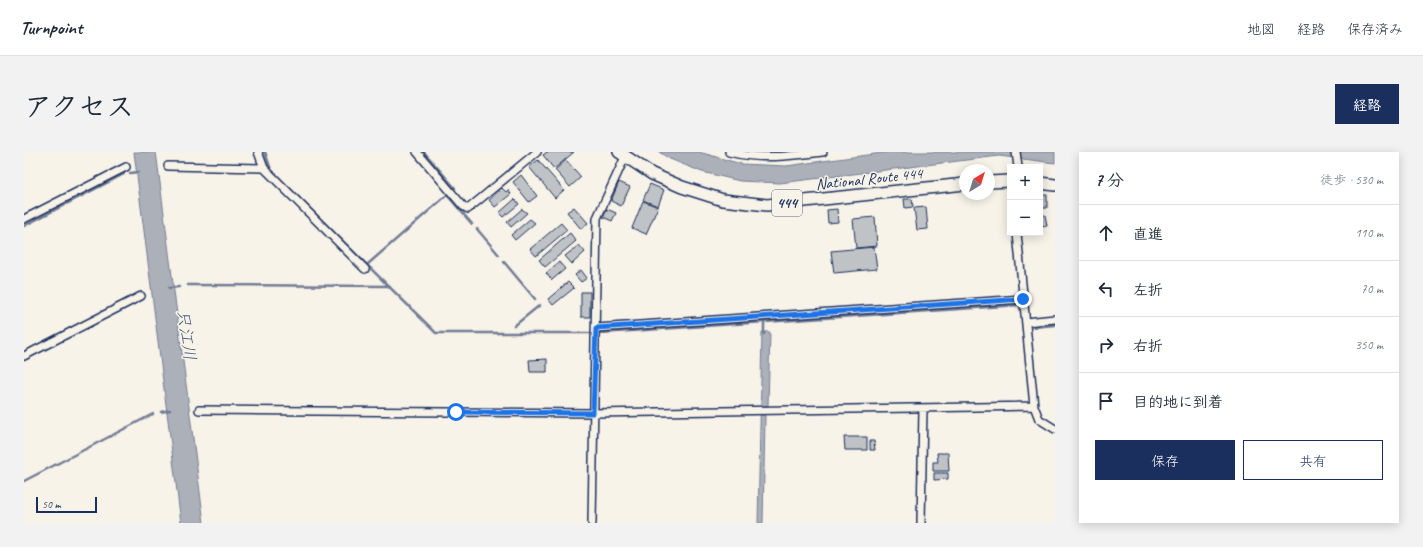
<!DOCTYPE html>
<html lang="ja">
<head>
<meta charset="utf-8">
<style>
  body { margin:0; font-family:Caveat,"Klee One",sans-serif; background:#f2f2f3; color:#1f2937 }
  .controls { position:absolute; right:12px; top:12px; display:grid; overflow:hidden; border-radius:0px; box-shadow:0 2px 10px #0003 }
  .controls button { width:36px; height:36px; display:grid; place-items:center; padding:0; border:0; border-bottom:1px solid #e0e1e3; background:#fff; color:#1f2937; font:20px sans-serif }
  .compass { position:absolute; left:935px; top:12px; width:36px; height:36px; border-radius:50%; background:#fff; box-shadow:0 2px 10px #0003; rotate:38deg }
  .scale { position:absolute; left:12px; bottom:10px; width:61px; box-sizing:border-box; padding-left:4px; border:2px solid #1b2f5e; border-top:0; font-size:11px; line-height:14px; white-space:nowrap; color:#1b2f5e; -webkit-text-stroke:3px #f7f3e8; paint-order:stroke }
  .stop { position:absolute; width:12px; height:12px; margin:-9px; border:3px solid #1a73e8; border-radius:50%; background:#fff }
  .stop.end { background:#1a73e8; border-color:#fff; box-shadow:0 1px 4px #0008 }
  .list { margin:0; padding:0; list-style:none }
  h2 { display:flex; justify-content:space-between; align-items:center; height:52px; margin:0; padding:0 16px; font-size:17px }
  h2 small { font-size:13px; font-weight:400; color:#747a83 }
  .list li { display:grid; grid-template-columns:26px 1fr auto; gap:12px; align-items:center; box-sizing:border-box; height:56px; padding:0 16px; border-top:1px solid #e0e1e3 }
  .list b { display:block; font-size:15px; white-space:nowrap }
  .list em { font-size:13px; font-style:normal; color:#747a83 }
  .actions { display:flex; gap:8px; padding:12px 16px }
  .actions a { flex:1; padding:9px 0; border:1px solid #1b2f5e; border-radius:0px; text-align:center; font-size:14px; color:#1b2f5e }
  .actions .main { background:#1b2f5e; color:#fff }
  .icon { flex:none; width:22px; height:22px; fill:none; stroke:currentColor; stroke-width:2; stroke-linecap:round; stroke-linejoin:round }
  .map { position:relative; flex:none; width:1031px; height:371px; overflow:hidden; border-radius:0px }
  header { display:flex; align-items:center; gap:24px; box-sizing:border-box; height:56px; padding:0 20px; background:#fff; border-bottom:1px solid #e0e1e3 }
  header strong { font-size:19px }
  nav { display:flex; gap:22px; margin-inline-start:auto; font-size:14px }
  .intro { display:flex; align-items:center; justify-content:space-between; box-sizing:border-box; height:96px; padding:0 24px }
  h1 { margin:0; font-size:28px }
  .button { padding:10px 18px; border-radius:0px; background:#1b2f5e; color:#fff; font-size:14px; font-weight:700 }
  main { display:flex; gap:24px; padding:0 24px }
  aside { flex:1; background:#fff; border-radius:0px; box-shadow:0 2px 10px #0003 }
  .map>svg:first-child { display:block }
  .water { fill:#acb0b9; stroke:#727c95 }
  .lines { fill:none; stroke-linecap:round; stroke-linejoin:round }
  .stream { stroke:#727c95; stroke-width:2.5 }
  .building { fill:#c0c3c5; stroke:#1b2f5e }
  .minor-casing { stroke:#1b2f5e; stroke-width:10 }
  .trunk-casing { stroke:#1b2f5e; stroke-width:14 }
  .minor { stroke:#f7f3e8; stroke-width:7 }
  .trunk { stroke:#f7f3e8; stroke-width:11 }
  .route { stroke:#1a73e8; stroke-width:5 }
  .labels { text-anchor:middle; stroke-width:3; stroke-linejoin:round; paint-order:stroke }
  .shield { fill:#f7f3e8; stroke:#5d6a87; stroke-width:1 }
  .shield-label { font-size:15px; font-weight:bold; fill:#1b2f5e }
  .street-label { font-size:16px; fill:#1b2f5e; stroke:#f7f3e8 }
  .water-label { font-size:17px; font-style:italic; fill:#465679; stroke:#f7f3e8 }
</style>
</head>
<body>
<header>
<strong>Turnpoint</strong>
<nav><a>地図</a><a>経路</a><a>保存済み</a></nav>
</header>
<div class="intro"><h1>アクセス</h1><a class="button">経路</a></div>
<main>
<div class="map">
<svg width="1031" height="371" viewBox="0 0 1031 371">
  <rect width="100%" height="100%" fill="#f7f3e8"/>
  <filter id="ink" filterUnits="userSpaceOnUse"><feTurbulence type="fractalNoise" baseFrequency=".025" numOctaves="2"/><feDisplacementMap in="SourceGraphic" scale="8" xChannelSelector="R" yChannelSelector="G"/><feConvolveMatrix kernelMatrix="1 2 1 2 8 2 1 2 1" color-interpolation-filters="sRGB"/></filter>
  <g filter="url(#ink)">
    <path class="water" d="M 110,0 L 132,0 L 180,371 L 157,371 Z
      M 635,0 L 675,0 L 717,12 L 762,14 L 865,0 L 1031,0 L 1031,11 L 975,4 L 756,31 L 716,29 L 678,20 L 646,7 Z
      M 738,180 L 746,180 L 744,254 L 740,254 L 739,263 L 741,264 L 739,371 L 734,371 Z"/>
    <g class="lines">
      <path class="stream" d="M 241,0 L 247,18 L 412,181 L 566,181
        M 400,0 L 431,36
        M 106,21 L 115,20
        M 0,74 L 100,22
        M 453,77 L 475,103
        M 480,110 L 511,147
        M 344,112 L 423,43 L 448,72
        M 164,133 L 366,134
        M 145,136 L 155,135
        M 490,174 L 516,153
        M 1010,175 L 1031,173
        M 577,181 L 996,153
        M 740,182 L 740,170
        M 137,260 L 146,258
        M 0,329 L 129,262"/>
    </g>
    <path class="building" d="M 523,0 L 550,0 L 530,17 L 519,3 Z
      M 514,8 L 540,38 L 531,46 L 505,15 Z
      M 542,8 L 557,25 L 546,35 L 531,18 Z
      M 497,23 L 513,44 L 505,50 L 489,30 Z
      M 595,30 L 606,35 L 597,54 L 587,49 Z
      M 626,32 L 640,38 L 634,54 L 619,48 Z
      M 478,36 L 482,40 L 484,38 L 487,42 L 471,55 L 465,48 Z
      M 1016,43 L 1023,43 L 1023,56 L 1016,56 Z
      M 491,47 L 495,52 L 479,65 L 475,61 Z
      M 880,47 L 888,47 L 889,55 L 881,56 Z
      M 619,49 L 634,55 L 622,82 L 608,76 Z
      M 550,55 L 564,71 L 557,77 L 543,60 Z
      M 902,55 L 904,77 L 893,78 L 890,56 Z
      M 498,57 L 503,61 L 487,75 L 483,70 Z
      M 583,57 L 592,61 L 588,69 L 579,65 Z
      M 813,57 L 814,70 L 804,71 L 803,58 Z
      M 1016,63 L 1021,63 L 1023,74 L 1016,75 Z
      M 851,65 L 853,94 L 832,96 L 829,67 Z
      M 506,67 L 511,71 L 491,88 L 487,83 Z
      M 537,71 L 543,78 L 512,104 L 506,97 Z
      M 546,81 L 552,89 L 521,115 L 515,108 Z
      M 555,93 L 561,100 L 548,112 L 541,104 Z
      M 850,95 L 853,117 L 810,121 L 807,99 Z
      M 535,110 L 541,117 L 528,128 L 522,121 Z
      M 557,118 L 563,126 L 557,130 L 551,123 Z
      M 544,130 L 550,136 L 529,153 L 524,147 Z
      M 557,140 L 566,140 L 566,165 L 557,165 Z
      M 523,207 L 523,220 L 506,220 L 505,208 Z
      M 820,285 L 843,285 L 843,298 L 821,298 Z
      M 846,289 L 850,289 L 851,298 L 846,298 Z
      M 913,301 L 924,301 L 925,319 L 909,319 L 909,310 L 914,310 Z
      M 910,321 L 924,321 L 924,327 L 910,328 Z"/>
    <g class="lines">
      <defs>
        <path id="minor" d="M 234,0 L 240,16 L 341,117
          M 393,0 L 439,54 L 444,57 L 513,0
          M 705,0 C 736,8 767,4 799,0
          M 992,0 L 994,15
          M 144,14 L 240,16
          M 0,67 L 102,15
          M 993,81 L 1010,254 L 1015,267 L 1031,277
          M 1002,170 L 1031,167
          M 572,176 L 999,147
          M 0,204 L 117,144
          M 175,258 L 569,261 L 1010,254
          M 568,371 L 573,66 L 601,5
          M 897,371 L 899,256"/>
        <path id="trunk" d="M 595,0 L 628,22 L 658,35 L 699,48 L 743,53 L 941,32
          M 965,30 L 986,29
          M 1016,31 L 1031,33"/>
      </defs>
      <use href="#minor" class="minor-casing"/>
      <use href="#trunk" class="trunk-casing"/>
      <use href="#minor" class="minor"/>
      <use href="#trunk" class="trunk"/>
    </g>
  </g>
  <g class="lines" filter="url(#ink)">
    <path class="route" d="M 432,260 L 569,261 L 572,176 L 999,147"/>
  </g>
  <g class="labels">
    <rect class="shield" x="748" y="38" width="30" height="26" rx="3"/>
    <g class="shield-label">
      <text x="763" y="56">444</text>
    </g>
    <g class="street-label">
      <text transform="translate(845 26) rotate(-6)" y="6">National Route 444</text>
    </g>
    <g class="water-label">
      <text transform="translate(163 183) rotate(82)" y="6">只江川</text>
    </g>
  </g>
</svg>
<div class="controls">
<button>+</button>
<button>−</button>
</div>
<svg class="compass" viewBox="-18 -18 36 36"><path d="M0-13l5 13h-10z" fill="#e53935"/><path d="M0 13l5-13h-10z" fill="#747a83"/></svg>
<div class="scale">50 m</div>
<div class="stop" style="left:432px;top:260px"></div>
<div class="stop end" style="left:999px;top:147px"></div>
</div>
<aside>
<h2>7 分<small>徒歩 · 530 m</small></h2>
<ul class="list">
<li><svg class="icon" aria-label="ahead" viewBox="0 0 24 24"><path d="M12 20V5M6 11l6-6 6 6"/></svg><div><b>直進</b></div><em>110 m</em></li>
<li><svg class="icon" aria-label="left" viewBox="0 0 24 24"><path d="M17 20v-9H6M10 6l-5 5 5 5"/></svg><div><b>左折</b></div><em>70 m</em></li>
<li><svg class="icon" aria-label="right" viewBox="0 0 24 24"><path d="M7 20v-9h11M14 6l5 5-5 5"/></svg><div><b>右折</b></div><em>350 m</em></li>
<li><svg class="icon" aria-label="arrive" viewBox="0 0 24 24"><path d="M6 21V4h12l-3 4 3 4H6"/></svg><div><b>目的地に到着</b></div></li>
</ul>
<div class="actions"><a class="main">保存</a><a>共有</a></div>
</aside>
</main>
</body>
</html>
